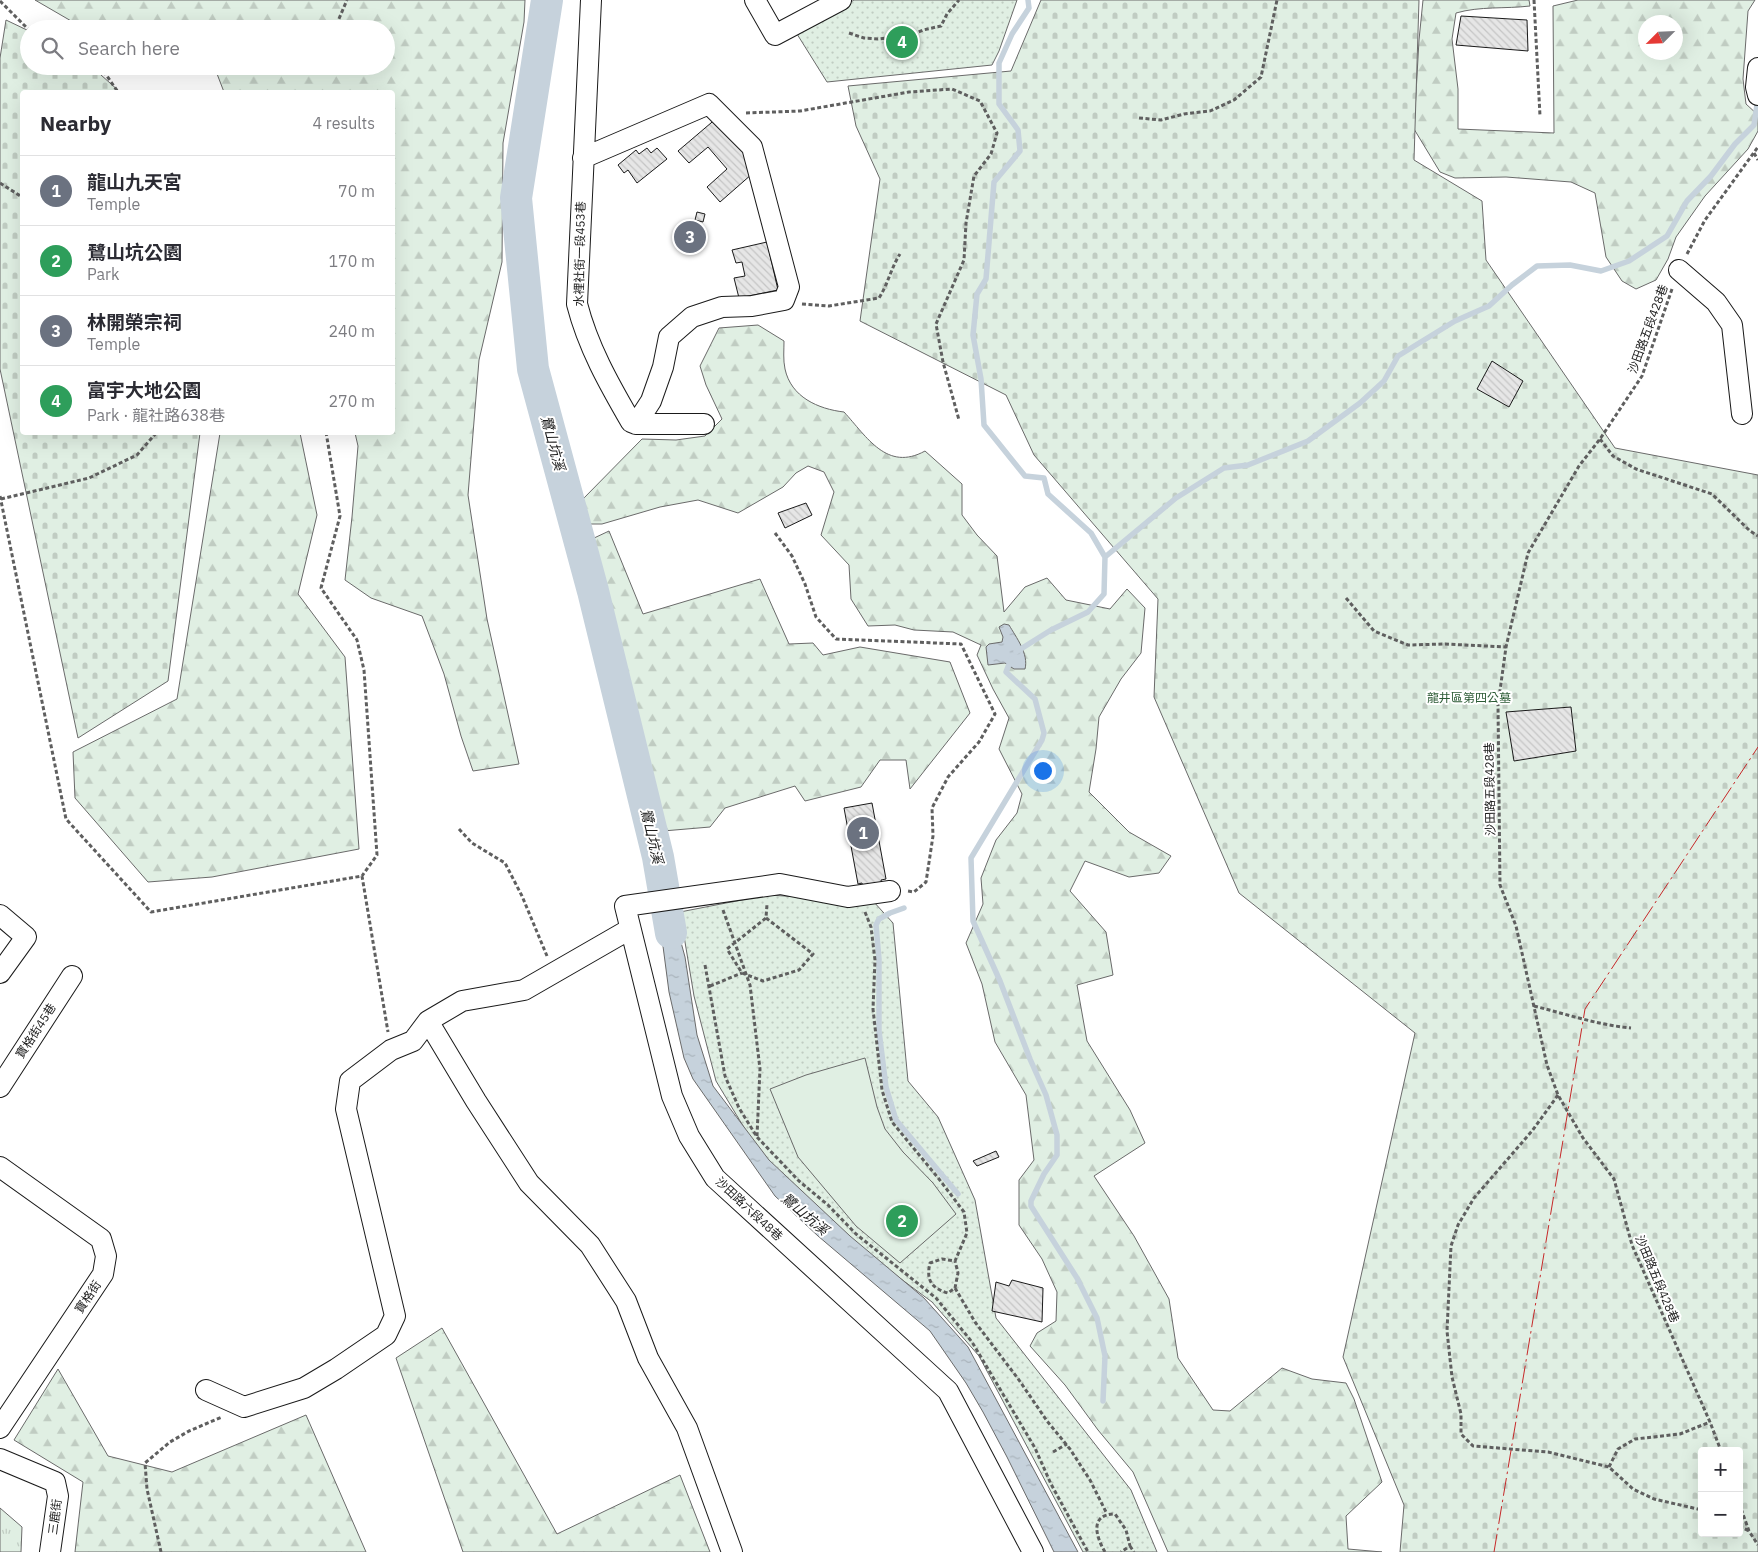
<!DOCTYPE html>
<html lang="en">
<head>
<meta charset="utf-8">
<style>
  body { margin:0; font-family:"IBM Plex Sans","Noto Sans TC",sans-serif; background:#f7f7f7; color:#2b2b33 }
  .controls { position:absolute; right:15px; bottom:15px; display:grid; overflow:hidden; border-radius:5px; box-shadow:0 5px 20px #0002 }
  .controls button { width:45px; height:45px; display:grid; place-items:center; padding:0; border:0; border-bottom:1px solid #e1e1e2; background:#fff; color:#2b2b33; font:25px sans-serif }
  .compass { position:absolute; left:1638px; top:15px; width:45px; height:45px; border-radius:50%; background:#fff; box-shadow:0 5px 20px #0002; rotate:246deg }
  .you { position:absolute; left:1042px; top:770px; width:18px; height:18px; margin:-12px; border:4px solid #fff; border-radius:50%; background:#1a73e8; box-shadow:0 0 0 8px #1a73e833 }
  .badge { display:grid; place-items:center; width:32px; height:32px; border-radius:50%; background:#1a73e8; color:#fff; font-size:16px; font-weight:700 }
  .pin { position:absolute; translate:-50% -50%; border:2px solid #fff; box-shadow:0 1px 5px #0006 }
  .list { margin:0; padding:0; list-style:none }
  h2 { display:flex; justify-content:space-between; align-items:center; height:65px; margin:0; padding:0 20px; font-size:21px }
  h2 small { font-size:16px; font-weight:400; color:#7c7c81 }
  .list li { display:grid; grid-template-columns:32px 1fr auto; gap:15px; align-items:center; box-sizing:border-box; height:70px; padding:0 20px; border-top:1px solid #e1e1e2 }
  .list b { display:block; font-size:19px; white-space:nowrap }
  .list p { margin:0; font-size:16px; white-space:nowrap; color:#7c7c81 }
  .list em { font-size:16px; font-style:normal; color:#7c7c81 }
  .icon { flex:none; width:28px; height:28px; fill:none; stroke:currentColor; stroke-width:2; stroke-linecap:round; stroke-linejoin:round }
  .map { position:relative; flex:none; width:1758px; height:1552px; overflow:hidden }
  .search { position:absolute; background:#fff; box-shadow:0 5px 20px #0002; left:20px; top:20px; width:375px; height:55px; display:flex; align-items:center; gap:12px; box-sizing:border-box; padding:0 18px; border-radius:28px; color:#7c7c81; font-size:19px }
  .panel { position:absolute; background:#fff; box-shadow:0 5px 20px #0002; left:20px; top:90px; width:375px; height:345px; border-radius:5px }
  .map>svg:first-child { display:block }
  .grass { fill:url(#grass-tufts); stroke:#6a6a6a }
  .forest { fill:url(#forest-firs); stroke:#6a6a6a; fill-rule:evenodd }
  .cemetery { fill:url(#cemetery-stones); stroke:#6a6a6a; fill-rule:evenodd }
  .park { fill:url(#park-dots); stroke:#6a6a6a }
  .garden { fill:#e0efe3; stroke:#6a6a6a }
  .water { fill:url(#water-ripples); stroke:#6a6a6a }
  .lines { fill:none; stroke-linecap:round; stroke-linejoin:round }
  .stream { stroke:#c6d2dc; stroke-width:5.5 }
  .river { stroke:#c6d2dc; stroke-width:32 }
  .building { fill:url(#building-back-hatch); stroke:#1a1a1a }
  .minor-casing { stroke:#1a1a1a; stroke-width:22 }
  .path { stroke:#5f5f5f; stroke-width:3; stroke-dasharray:4 2.5; stroke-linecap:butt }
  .minor { stroke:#fff; stroke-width:20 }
  .power { stroke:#c62828; stroke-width:1; stroke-dasharray:18 4 2.5 4; stroke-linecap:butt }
  .labels { text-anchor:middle; stroke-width:4; stroke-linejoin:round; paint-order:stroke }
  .street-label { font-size:12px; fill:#1a1a1a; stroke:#fff }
  .park-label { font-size:12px; fill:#2b5a34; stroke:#fff }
  .water-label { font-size:14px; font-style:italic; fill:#1a1a1a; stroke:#fff }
</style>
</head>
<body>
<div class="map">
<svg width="1758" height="1552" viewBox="0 0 1758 1552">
  <defs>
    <pattern id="grass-tufts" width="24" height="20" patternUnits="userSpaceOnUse" patternTransform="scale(1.25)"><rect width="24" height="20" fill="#e0efe3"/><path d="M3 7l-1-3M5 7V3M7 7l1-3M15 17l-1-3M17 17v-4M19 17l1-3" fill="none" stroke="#c0ccc2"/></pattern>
    <pattern id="forest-firs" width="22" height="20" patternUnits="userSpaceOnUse" patternTransform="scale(1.25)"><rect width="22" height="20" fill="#e0efe3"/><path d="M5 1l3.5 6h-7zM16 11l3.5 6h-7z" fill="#c0ccc2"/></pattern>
    <pattern id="cemetery-stones" width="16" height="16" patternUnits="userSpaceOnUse" patternTransform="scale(1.25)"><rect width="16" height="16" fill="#e0efe3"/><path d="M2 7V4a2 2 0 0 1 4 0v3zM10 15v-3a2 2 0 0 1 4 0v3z" fill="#c0ccc2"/></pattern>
    <pattern id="park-dots" width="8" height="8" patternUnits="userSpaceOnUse" patternTransform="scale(1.25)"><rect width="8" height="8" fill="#e0efe3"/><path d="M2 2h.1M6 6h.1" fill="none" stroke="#c0ccc2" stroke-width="1.8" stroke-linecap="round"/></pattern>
    <pattern id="water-ripples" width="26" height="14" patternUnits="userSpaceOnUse" patternTransform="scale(1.25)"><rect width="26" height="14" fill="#c6d2dc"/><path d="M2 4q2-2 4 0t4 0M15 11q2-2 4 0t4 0" fill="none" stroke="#aab4bc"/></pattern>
    <pattern id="building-back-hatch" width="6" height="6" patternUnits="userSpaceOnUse" patternTransform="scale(1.25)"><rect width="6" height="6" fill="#e6e6e6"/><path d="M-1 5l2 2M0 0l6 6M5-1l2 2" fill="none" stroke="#c5c5c5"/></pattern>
  </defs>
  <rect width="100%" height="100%" fill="#fff"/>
  <path class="grass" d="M 0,1508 L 22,1527 L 21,1552 L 0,1552 Z"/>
  <path class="forest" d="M 35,0 L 525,0 L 524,22 L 503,143 L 502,262 L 479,360 L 468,495 L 487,619 L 519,764 L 473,771 L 461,736 L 444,674 L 422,616 L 371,598 L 345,580 L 352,517 L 358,446 L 355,433 L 392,432 L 392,92 L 224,92 L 214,66 L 386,66 L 386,29 L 85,29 Z
    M 1423,0 L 1529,0 L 1530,6 C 1505,9 1480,6 1456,13 L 1452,39 L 1458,89 L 1458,129 L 1554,133 L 1553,6 L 1578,0 L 1755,0 L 1748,11 L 1743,79 L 1746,104 L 1758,115 L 1758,131 L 1748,149 L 1705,196 L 1676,237 L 1668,259 L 1656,280 L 1636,289 L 1622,281 L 1606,257 L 1595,193 L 1571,182 L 1506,177 L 1455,178 L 1440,172 L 1414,129 L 1419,40 ZM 1646,22 L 1676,22 L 1676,52 L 1646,52 Z
    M 758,325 L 784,341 C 784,350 783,360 785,369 C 791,397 818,409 844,412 C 867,437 887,472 925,451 L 962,484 L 962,515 L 977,535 L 997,556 L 1004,612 L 1025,587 L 1047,578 L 1066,600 L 1110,609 L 1127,589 L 1145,608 L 1141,653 L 1121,679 L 1099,717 L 1096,749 L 1089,792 L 1129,832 L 1171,856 L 1159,873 L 1129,877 L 1085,861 L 1070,891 L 1106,932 L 1113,975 L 1077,985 L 1087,1041 L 1130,1110 L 1145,1143 L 1094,1176 L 1134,1236 L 1169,1299 L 1178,1358 L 1213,1410 L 1230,1411 L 1282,1368 L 1312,1379 L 1346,1383 L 1354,1399 L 1382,1482 L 1346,1516 L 1348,1549 L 1382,1552 L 1168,1552 L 1133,1472 L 1098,1430 L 1065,1385 L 1030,1346 L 1037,1333 L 1056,1321 L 1057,1292 L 1042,1259 L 1019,1225 L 1019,1180 L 1034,1160 L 1026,1095 L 995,1042 L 982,984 L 966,943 L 983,904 L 981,878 L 996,840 L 1017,813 L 1022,794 L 999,749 L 1009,718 L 993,689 L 977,655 L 981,645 L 953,632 L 914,630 L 895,625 L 868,626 L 851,599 L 849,565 L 821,535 L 834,492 L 824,472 L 808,466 L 796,473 L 783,487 L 738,513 L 698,500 L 660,507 L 602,524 L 585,524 L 583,499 L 642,439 L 676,440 L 705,436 L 722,419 L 706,385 L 700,366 L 719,328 Z
    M 220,433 L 300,433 L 317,515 L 298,594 L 345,657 L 359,849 L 212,877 L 148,882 L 75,798 L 73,752 L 177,699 Z
    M 609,531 L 643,614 L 760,579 L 789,644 L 813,643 L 823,655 L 860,647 L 950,662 L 970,713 L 910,789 L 906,760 L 880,760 L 861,787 L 805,801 L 795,786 L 725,808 L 710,827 L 663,831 L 592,539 Z
    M 442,1328 L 557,1534 L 680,1475 L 710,1552 L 463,1552 L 396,1358 Z
    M 58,1369 L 108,1456 L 172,1472 L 306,1415 L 366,1552 L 75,1552 L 83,1482 L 14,1440 Z"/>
  <path class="cemetery" d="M 1041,0 L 1419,0 L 1414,160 L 1482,201 L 1486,260 L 1615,448 L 1758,475 L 1758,1552 L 1400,1552 L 1404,1505 L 1343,1357 L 1415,1033 L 1239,893 L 1154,697 L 1158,599 L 1034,455 L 1006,395 L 860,321 L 880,179 L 856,126 L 848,86 L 1011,71 ZM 1702,1451 L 1739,1451 L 1739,1533 L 1702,1533 Z
    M 6,20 L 29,31 L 29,66 L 91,66 L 120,92 L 22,92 L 22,432 L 200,433 L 168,681 L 78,738 L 0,369 L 0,58 Z"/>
  <path class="park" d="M 854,0 L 1017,0 L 999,51 L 992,65 L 827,82 L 797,34 Z
    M 767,895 L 873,901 L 893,923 L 908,1081 L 938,1117 L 975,1200 L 996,1318 L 1131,1490 L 1157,1552 L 1083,1552 L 979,1356 L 932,1302 L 850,1241 L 772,1174 L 716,1081 L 694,996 L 680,912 Z"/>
  <path class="garden" d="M 865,1058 L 877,1107 L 885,1129 L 903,1152 L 933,1183 L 956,1214 L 900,1263 L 856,1226 L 798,1157 L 770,1089 L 806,1075 Z"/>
  <path class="water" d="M 1004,624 L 1009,625 C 1016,637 1029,654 1025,669 L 1014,669 L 1005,663 L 988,665 L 986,647 L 989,644 L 1002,642 L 1003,637 L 999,627 Z
    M 667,907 L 679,935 L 685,957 L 697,1035 L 713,1086 L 769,1160 L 850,1236 L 924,1298 L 968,1347 L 1078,1552 L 1054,1552 L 1007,1457 L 983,1412 L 966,1383 L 930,1331 L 818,1236 L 775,1196 L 693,1079 L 684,1058 L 669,992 L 661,931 Z"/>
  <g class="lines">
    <path class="stream" d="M 1105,557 L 1176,498 L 1224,468 L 1248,465 L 1308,441 L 1360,403 L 1384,381 L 1398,356 L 1455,321 L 1489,306 L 1512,285 L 1537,266 L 1570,265 L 1601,271 L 1629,261 L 1667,236 L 1687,201 L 1711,176 L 1735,144 L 1754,125 L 1758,98
      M 1016,652 L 1051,630 L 1088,612 L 1104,594 L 1105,557 L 1091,533 L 1048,494 L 1044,478 L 1025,476 L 984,425 L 981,379 L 973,335 L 977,294 L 986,279 L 994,182 L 1020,151 L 1018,130 L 999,104 L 999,63 L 1012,34 L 1029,8 L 1028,0
      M 1011,659 L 1006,672 L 1035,699 L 1044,733 L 1042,740 L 971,858 L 973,921 L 1000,981 L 1030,1059 L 1046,1095 L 1057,1135 L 1057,1155 L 1044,1174 L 1031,1201 L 1031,1206 L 1077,1278 L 1097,1318 L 1105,1356 L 1103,1401
      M 904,908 L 890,913 L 879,919 L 876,925 L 879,959 L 879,1031 L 886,1087 L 896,1120 L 958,1194"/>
    <path class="river" d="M 547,0 L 516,198 L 533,369 L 593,591 L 658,857 L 671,933"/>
  </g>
  <path class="building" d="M 1461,16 L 1527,20 L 1528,51 L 1456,45 Z
    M 718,117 L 760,167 L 720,202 L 707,187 L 727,169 L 708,147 L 689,163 L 678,151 Z
    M 647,148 L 651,153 L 657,148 L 667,159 L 637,183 L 628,170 L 624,173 L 618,165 L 636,150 L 639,154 Z
    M 697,212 L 705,214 L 703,222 L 695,220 Z
    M 767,242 L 778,290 L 739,298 L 734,278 L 745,276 L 742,262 L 736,263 L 732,250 Z
    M 1492,361 L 1523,381 L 1509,407 L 1477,389 Z
    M 806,503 L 812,515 L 785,528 L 778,513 Z
    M 1571,707 L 1576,751 L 1514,761 L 1506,712 Z
    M 872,803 L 886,879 L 881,880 L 882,884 L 863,887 L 862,883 L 858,884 L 844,808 Z
    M 996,1151 L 999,1157 L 977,1166 L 973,1161 Z
    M 1012,1280 L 1043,1288 L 1042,1322 L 992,1311 L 996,1282 L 1009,1286 Z"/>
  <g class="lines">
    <defs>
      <path id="minor" d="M 591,0 L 577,304 C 588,347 609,384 631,422 L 636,424 L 704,424
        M 755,0 L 775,35 L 841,0
        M 1758,68 L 1756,87 L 1758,95
        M 583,158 L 709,104 L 752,147 L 789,287 L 784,300 L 752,306 L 722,307 L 692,317 L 669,337 L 663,367 L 651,401 L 636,424
        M 1679,270 L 1716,302 L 1732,325 L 1742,414
        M 890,891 L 848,897 L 780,884 L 625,906 L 672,1096 L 689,1136 L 715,1178 L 948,1391 L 1033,1552
        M 0,915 L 26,937 L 0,973
        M 428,1021 L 476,1101 L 529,1183 L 590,1245 L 626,1301 L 648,1358 L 687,1428 L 732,1552
        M 0,1087 L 72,976
        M 0,1167 L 101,1239 L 106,1256 L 103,1274 L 0,1428
        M 206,1390 L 244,1407 L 304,1388 L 336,1369 L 386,1335 L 395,1316 L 346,1109 L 350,1081 L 391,1050 L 413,1041 L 428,1021 L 462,1001 L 524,990 L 630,929
        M 0,1459 L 55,1482 L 58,1496 L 50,1552"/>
    </defs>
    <use href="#minor" class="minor-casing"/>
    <path class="path" d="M 1534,0 L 1540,116
      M 0,1 L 29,30
      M 331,29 L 338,21 L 347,0
      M 849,33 L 864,38 L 878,39 L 912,35 L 923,30 L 941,26 L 947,14 L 959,0
      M 100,66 L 118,92
      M 746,113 L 800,111 L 909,92 L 952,89 L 980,101 L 997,133 L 991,154 L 974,176 L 966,223 L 964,260 L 936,324 L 943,362 L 959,420
      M 1139,118 L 1161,120 L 1184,114 L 1210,111 L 1234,100 L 1261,77 L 1277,0
      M 1754,153 L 1758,160
      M 0,183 L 22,197
      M 1687,254 L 1705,220 L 1758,147
      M 1672,289 L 1642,376 L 1600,439 L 1579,466 L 1528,553 L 1506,647 L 1498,705 L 1500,885 L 1516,926 L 1547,1065 L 1558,1095 L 1583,1138 L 1614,1179 L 1632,1245 L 1710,1422 L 1721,1451
      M 802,304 L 829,306 L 879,298 C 888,284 891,268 900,254
      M 326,432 L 340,516 L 321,588 L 357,640 L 364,670 L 377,855 L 362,876
      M 1600,439 L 1613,456 L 1636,469 L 1712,494 L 1750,531 L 1758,536
      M 0,496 L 66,819 L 151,912 L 362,876 L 388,1032
      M 1,499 L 89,478 L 137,455 L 157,432
      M 775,533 L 792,556 L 805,584 L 816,617 L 836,639 L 961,644 L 995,714 L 979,742 L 948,777 L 932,808 L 933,836 L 926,882 L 914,892 L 908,891
      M 1346,598 L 1374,631 L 1408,645 L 1445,644 L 1506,647
      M 459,829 L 472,843 L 505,863 L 522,896 L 547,956
      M 723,910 L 750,985 L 760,1069 L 757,1136
      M 865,912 L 871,927 L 875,960 L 873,1009 L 882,1090 L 892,1122 L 939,1179 L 964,1212 L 967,1233 L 955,1261 L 942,1259 L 930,1263 C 926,1280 931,1288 948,1293 L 955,1288 L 958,1273 L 955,1261
      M 766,918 L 813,954 L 799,970 L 763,981 L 742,973 L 727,949 L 766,918 L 767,904
      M 705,965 L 725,1076 L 739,1108 L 757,1137 L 799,1181 L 828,1205 L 856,1234 L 936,1298 L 972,1342 L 1035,1448 L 1051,1484 L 1088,1552
      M 710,986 L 742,973
      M 1534,1006 C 1566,1014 1598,1025 1631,1028
      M 1558,1095 L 1532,1131 L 1474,1198 L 1458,1225 L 1451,1246 L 1447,1331 L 1452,1377 L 1461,1414 L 1461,1434 L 1473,1446 L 1548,1452 L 1609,1467 L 1633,1489 L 1654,1499 L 1702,1510
      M 955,1288 L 975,1322 L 1019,1380 L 1047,1421 L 1070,1449 L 1090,1480 L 1107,1514
      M 1053,1452 L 1067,1444
      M 1609,1467 L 1618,1449 L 1635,1439 L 1680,1434 L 1710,1422
      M 1739,1503 L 1749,1531 L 1758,1545
      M 1739,1526 L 1749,1531
      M 1130,1546 L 1134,1552
      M 161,1552 L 147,1489 L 145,1463 L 170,1442 L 189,1431 L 222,1417
      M 1105,1552 C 1096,1537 1089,1514 1115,1514 L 1126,1530 L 1130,1546 L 1121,1552"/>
    <use href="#minor" class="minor"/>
    <path class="power" d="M 1494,1552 L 1585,1009 L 1758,747"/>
  </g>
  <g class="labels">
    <g class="street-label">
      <text transform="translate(580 254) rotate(-89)" y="4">水裡社街一段453巷</text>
      <text transform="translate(1648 329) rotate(-70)" y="4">沙田路五段428巷</text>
      <text transform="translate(1490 789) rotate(-91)" y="4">沙田路五段428巷</text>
      <text transform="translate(36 1031) rotate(-57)" y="4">寶格街45巷</text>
      <text transform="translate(749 1209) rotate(43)" y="4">沙田路六段48巷</text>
      <text transform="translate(1657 1279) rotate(67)" y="4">沙田路五段428巷</text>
      <text transform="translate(88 1297) rotate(-56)" y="4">寶格街</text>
      <text transform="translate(55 1517) rotate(-83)" y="4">三鹿街</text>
    </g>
    <g class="park-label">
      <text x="1469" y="702">龍井區第四公墓</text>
    </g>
    <g class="water-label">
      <text transform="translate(553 443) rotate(75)" y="5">鷺山坑溪</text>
      <text transform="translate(652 836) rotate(77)" y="5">鷺山坑溪</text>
      <text transform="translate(805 1214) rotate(40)" y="5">鷺山坑溪</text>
    </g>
  </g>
</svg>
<div class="controls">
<button>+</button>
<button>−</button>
</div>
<svg class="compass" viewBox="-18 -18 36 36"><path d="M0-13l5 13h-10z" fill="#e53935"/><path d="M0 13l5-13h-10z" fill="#7c7c81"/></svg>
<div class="you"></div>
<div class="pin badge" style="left:863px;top:833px;background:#6b7280">1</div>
<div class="pin badge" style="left:902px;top:1221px;background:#2e9e5b">2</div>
<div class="pin badge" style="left:690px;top:237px;background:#6b7280">3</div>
<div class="pin badge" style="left:902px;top:42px;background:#2e9e5b">4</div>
<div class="search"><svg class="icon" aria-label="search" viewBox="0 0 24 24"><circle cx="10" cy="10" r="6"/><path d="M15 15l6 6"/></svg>Search here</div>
<section class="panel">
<h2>Nearby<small>4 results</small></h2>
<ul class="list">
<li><span class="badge" style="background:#6b7280">1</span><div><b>龍山九天宮</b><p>Temple</p></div><em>70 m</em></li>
<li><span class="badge" style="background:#2e9e5b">2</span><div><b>鷺山坑公園</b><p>Park</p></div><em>170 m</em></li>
<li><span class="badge" style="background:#6b7280">3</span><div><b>林開榮宗祠</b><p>Temple</p></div><em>240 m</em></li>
<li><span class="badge" style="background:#2e9e5b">4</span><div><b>富宇大地公園</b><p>Park · 龍社路638巷</p></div><em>270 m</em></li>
</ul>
</section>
</div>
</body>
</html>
